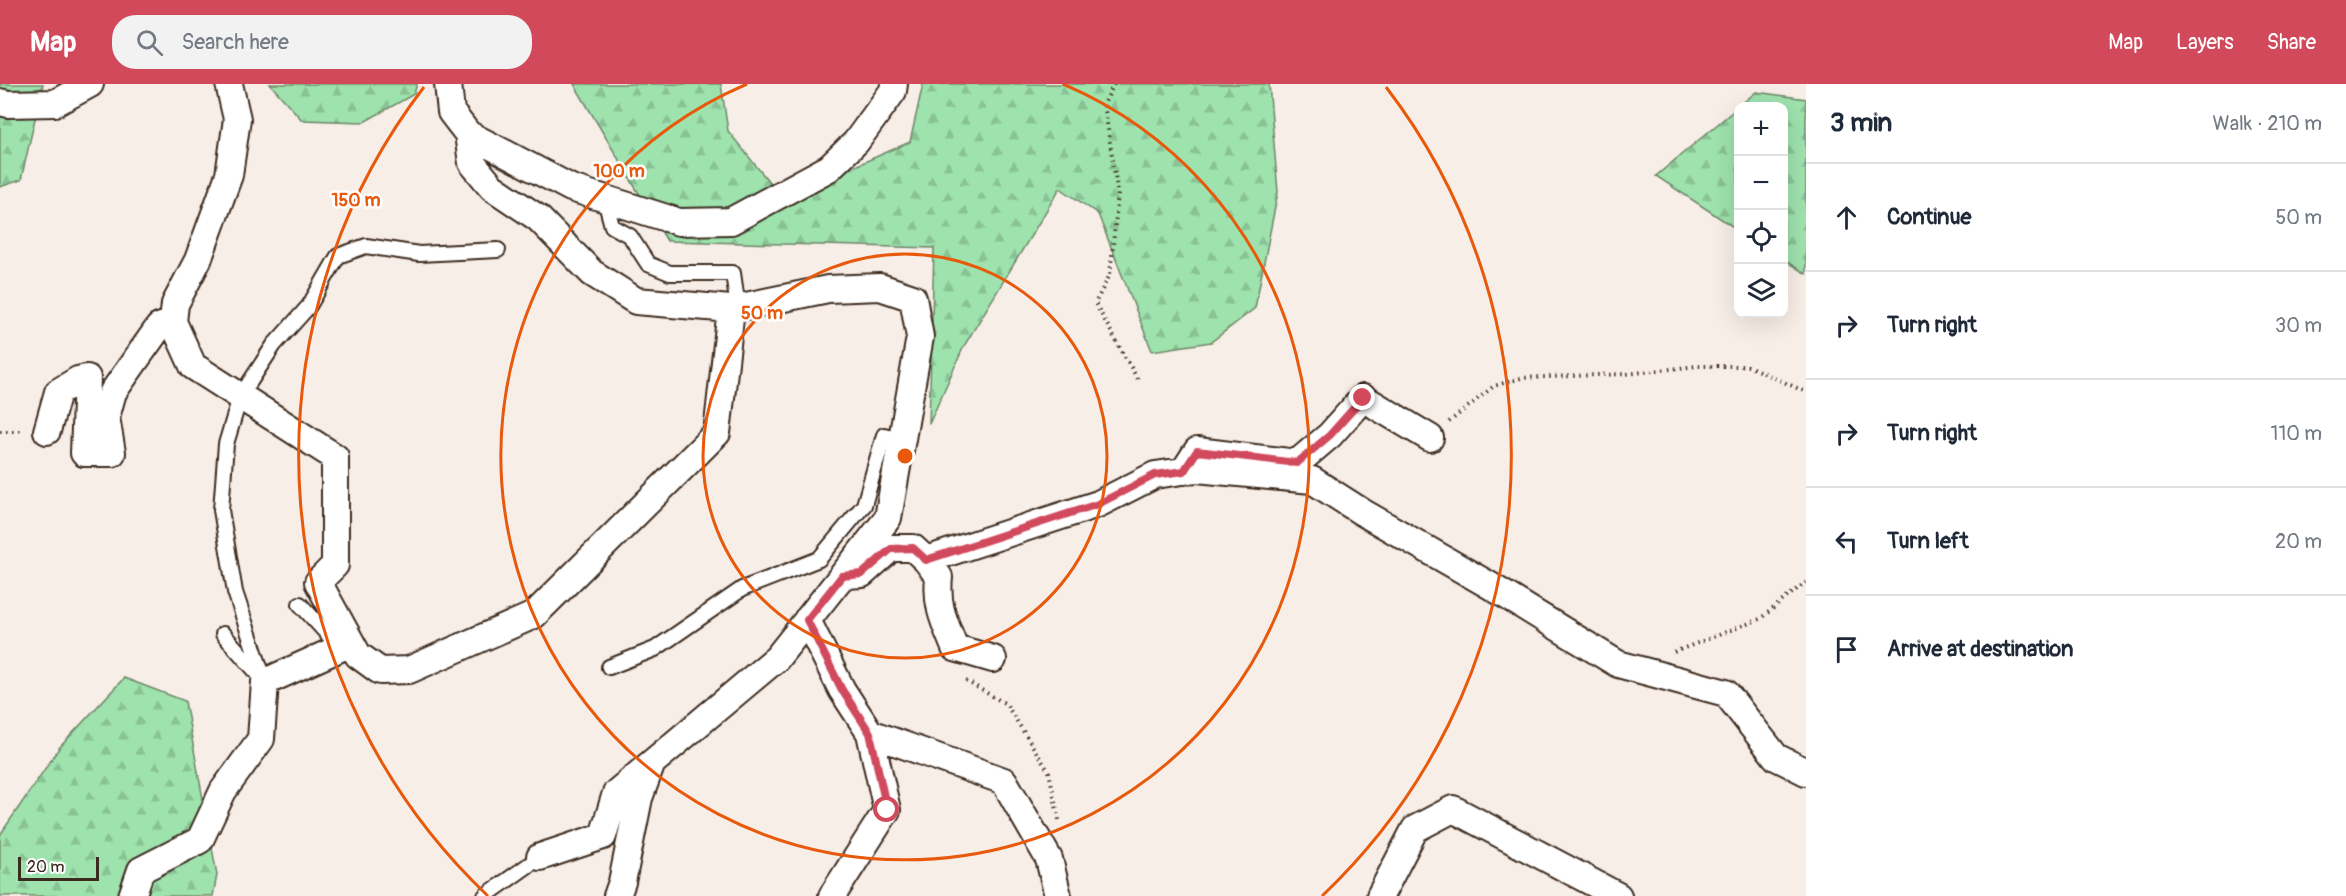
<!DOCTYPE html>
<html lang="en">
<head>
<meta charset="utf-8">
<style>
  body { margin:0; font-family:Pangolin,sans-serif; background:#f2f2f3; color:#1f2937 }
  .controls { position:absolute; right:18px; top:18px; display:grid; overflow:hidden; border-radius:12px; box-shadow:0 6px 24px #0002 }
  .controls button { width:54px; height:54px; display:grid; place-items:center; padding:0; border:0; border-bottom:2px solid #e0e1e3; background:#fff; color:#1f2937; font:30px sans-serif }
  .scale { position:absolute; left:18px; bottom:15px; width:81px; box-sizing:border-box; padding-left:6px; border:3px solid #3b2a1e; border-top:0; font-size:16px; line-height:21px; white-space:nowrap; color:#3b2a1e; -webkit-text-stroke:4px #fff; paint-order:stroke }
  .stop { position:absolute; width:18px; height:18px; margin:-14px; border:4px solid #d1495b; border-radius:50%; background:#fff }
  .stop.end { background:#d1495b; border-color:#fff; box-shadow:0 2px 6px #0008 }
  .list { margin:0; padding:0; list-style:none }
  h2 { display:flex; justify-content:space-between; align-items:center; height:78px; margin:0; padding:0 24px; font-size:26px }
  h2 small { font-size:20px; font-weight:400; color:#747a83 }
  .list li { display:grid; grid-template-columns:39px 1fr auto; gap:18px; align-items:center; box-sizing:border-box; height:108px; padding:0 24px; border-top:2px solid #e0e1e3 }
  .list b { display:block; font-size:22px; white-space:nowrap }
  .list em { font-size:20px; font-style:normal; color:#747a83 }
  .icon { flex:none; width:33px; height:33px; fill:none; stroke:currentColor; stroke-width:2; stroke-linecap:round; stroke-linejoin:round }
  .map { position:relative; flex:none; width:1806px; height:812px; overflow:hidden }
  header { display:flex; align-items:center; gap:36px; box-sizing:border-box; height:84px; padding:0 30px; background:#d1495b; color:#fff }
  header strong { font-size:28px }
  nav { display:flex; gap:33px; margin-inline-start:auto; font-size:21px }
  .search { width:420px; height:54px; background:#f2f2f3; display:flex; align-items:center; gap:15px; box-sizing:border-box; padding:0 21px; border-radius:24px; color:#747a83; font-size:22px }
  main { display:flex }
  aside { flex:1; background:#fff }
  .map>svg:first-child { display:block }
  .forest { fill:url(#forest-firs); stroke:#6c8666; stroke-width:1.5 }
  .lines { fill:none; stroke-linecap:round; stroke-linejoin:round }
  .service-casing { stroke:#3b2a1e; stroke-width:18 }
  .minor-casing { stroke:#3b2a1e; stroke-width:30 }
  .path { stroke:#3b2a1e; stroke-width:4; stroke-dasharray:1.5 4.5; stroke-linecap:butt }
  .service { stroke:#fff; stroke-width:14 }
  .minor { stroke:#fff; stroke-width:26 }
  .route { stroke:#d1495b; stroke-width:8 }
  .ring { fill:none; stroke:#e8590c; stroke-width:3 }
  .centre { fill:#e8590c; stroke:#fff; stroke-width:3 }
  .ring-label { font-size:18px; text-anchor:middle; font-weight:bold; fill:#e8590c; stroke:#fff; stroke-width:5; stroke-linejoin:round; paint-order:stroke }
</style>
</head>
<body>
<header>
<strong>Map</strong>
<div class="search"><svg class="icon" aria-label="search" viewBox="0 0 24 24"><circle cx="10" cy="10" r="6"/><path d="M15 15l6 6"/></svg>Search here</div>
<nav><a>Map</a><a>Layers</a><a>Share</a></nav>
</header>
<main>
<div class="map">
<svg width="1806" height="812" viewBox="0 0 1806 812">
  <defs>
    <pattern id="forest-firs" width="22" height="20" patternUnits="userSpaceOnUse" patternTransform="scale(1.5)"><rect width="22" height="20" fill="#9ee2ae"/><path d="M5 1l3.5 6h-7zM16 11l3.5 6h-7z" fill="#89c295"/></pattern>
  </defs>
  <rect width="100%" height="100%" fill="#f8eee8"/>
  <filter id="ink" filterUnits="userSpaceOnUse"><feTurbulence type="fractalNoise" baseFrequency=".0167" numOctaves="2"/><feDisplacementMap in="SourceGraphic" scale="12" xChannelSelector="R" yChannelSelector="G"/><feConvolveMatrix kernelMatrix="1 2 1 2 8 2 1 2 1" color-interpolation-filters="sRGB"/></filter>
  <g filter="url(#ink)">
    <path class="forest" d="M 0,0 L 43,0 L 21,96 L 0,103 Z
      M 270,0 L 417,0 L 414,10 L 364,38 L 302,36 Z
      M 574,0 L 721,0 L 728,47 L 782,114 L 910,58 L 923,0 L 1269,0 L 1278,108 L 1255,224 L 1211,258 L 1152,267 L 1098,130 L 1060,104 L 964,262 L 929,340 L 934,164 L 667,157 Z
      M 1756,8 L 1806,15 L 1806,190 L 1784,176 L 1784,22 L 1739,22 Z
      M 1738,23 L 1738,146 L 1656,92 Z
      M 124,594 L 185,617 L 217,791 L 213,812 L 0,812 L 0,751 L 59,664 Z"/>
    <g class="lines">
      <defs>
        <path id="service" d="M 605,116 L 612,142 L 630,152 L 648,180 L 670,189 L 733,189 L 738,224
          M 300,520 L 340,564
          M 223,550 L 262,594
          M 609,583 L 655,565 L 742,505 L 819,475 L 864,421 L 884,351 L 902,355
          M 265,598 L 235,508 L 221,426 L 226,360 L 240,313 L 274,261 L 309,222 L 338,172 L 366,162 L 419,170 L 498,166
          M 485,812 L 540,773"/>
        <path id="minor" d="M 229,0 L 237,35 L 229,91 L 198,176 L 175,220 L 173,238 L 193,282 L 335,373 L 335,481 L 318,498 L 358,571 L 380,587 L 409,586 L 534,531 L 717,349 L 731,225
          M 448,0 L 451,28 L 468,50 L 571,104 L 679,138 L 731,137 L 829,84 L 856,58 L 893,7 L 894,0
          M 0,18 L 8,20 L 55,19 L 90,0
          M 468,50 L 472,79 L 492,103 L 538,134 L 592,189 L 636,217 L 731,225 L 828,205 L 880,203 L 913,214 L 920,253 L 888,434 L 777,574 L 616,709 L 603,752 L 540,773
          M 47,347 L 58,308 L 78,296 L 87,294 L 84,369 L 112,369 L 106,333 L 113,308 L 159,243 L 173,238
          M 1184,387 L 1197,367 L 1297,379 L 1330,351 L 1363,314 L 1430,354
          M 926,476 L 939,493 C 936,522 944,537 955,564 L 993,575
          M 846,491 L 862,490 L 891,464 L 913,464 L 926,476 L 1098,420 L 1155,391 L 1197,385 L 1312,396 L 1362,428 L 1489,501 L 1618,580 L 1726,609 L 1776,673 L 1806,688
          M 807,536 L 842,606 L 870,649 L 887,726 L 832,812
          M 870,649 L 1004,697 L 1049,775 L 1058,812
          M 132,812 L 141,786 L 200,756 L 223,707 L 261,655 L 265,598 L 351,559
          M 617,812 L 622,798 L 639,714 L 652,679
          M 1380,812 L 1415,745 L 1453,725 L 1618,812"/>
      </defs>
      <use href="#service" class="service-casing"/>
      <use href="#minor" class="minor-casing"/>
      <path class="path" d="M 1114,0 L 1104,20 L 1118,110 L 1110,191 L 1095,219 L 1138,296
        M 1449,338 L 1494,302 L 1521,294 L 1626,290 L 1697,282 L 1748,282 L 1806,308
        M 0,347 L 23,347
        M 1674,568 L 1760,535 L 1806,498
        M 966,597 L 1006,620 L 1049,688 L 1059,736"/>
      <use href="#service" class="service"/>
      <use href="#minor" class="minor"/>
    </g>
  </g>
  <g class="lines" filter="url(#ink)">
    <path class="route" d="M 887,726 L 870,649 L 842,606 L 807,536 L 842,492 L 862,490 L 891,465 L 913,464 L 926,476 L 1098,420 L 1155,391 L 1184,387 L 1197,367 L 1297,379 L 1330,351 L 1363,314"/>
  </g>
  <g class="ring">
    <circle cx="905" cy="372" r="202"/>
    <path d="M1063 0A404 404 0 1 1 747 0"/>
    <path d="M488 812A606 606 0 0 1 424 3M1386 3A606 606 0 0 1 1322 812"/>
  </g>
  <circle cx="905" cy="372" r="9" class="centre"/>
  <g class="ring-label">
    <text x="619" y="93">100 m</text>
    <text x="356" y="122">150 m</text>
    <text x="762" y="235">50 m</text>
  </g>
</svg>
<div class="controls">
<button>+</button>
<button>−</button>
<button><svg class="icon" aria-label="locate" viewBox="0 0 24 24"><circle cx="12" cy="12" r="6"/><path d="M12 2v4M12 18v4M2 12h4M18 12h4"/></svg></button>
<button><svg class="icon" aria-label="layers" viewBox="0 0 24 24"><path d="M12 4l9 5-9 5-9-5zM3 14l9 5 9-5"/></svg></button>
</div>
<div class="scale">20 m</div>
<div class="stop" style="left:887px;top:726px"></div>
<div class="stop end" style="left:1363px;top:314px"></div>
</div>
<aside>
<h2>3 min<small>Walk · 210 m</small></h2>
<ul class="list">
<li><svg class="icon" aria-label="ahead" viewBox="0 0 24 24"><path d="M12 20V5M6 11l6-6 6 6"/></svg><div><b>Continue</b></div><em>50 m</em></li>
<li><svg class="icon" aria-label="right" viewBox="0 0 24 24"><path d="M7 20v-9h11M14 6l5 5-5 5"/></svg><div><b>Turn right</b></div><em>30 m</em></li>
<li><svg class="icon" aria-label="right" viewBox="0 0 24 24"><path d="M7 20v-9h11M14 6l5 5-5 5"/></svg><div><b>Turn right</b></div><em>110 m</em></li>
<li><svg class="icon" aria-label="left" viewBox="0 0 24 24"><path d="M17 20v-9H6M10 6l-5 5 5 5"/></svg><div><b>Turn left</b></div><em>20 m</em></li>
<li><svg class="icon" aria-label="arrive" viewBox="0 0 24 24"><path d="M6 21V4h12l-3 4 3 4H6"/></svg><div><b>Arrive at destination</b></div></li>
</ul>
</aside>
</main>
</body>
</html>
